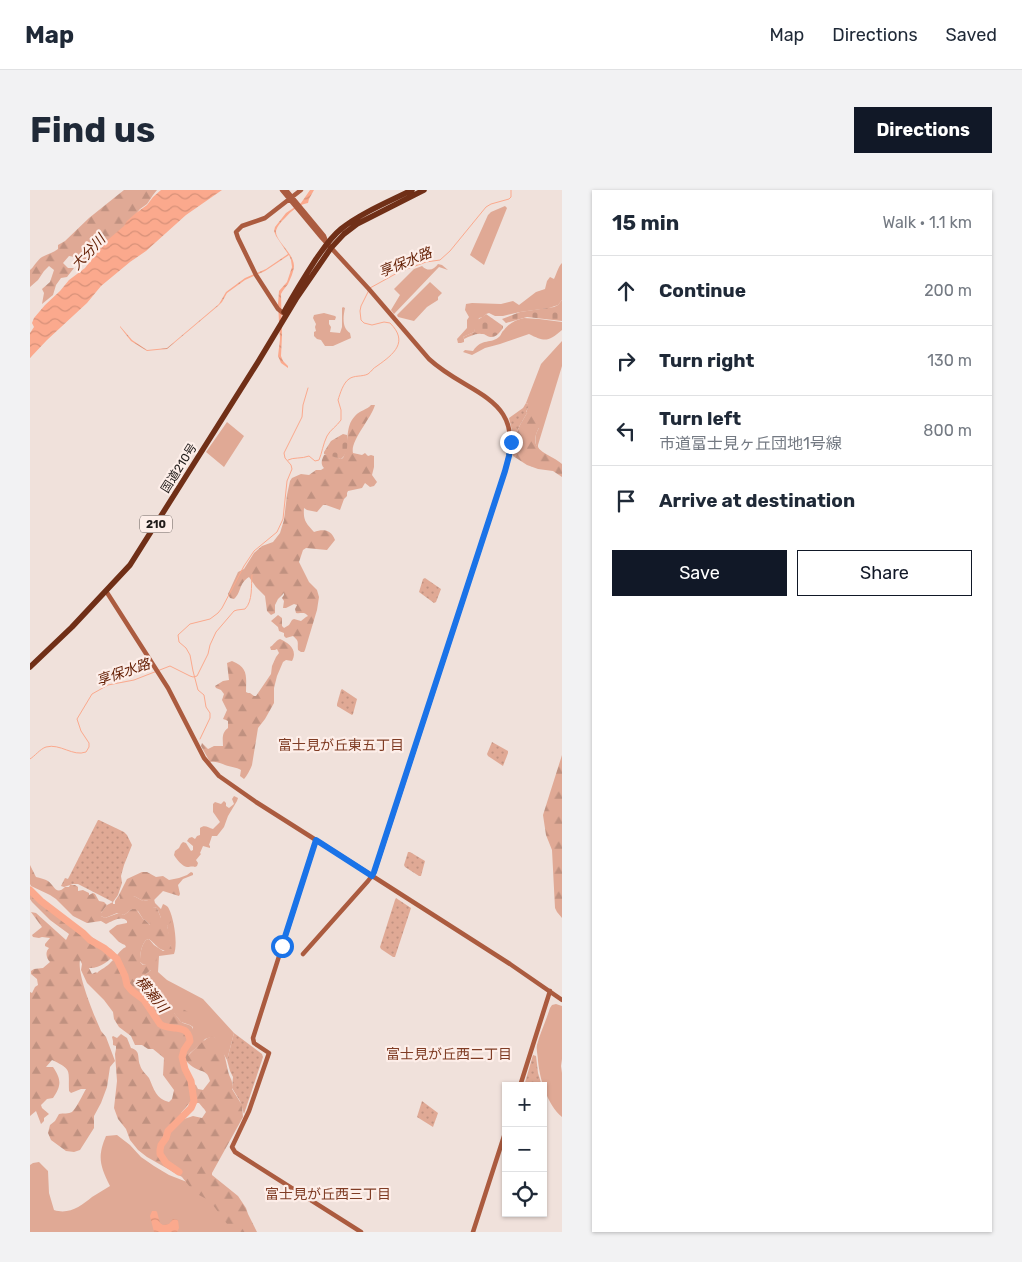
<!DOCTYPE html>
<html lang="en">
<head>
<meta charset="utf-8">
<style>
  body { margin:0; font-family:Rubik,"Noto Sans JP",sans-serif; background:#f2f2f3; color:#1f2937 }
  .controls { position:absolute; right:15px; bottom:15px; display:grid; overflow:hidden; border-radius:0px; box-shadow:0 1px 4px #0004 }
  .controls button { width:45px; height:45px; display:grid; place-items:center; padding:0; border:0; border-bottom:1px solid #e0e1e3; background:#fff; color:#1f2937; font:25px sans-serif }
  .stop { position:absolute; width:15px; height:15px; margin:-11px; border:4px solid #1a73e8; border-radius:50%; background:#fff }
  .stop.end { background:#1a73e8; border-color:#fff; box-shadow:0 1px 5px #0008 }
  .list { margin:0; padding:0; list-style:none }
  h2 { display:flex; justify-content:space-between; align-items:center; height:65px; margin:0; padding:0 20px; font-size:21px }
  h2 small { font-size:16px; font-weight:400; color:#747a83 }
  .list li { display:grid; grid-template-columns:32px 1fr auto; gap:15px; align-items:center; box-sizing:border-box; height:70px; padding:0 20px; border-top:1px solid #e0e1e3 }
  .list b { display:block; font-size:19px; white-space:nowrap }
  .list p { margin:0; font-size:16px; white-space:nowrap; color:#747a83 }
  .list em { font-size:16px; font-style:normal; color:#747a83 }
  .actions { display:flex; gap:10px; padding:15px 20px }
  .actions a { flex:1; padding:11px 0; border:1px solid #111827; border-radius:0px; text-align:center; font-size:18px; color:#111827 }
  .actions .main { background:#111827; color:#fff }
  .icon { flex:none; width:28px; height:28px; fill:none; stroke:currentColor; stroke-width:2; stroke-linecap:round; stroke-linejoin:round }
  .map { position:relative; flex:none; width:532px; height:1042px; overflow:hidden; border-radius:0px }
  header { display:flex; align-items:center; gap:30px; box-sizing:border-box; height:70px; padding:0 25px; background:#fff; border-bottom:1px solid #e0e1e3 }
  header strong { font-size:24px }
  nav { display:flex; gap:28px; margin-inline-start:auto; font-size:18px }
  .intro { display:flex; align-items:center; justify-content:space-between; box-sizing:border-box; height:120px; padding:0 30px }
  h1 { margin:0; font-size:35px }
  .button { padding:12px 22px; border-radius:0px; background:#111827; color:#fff; font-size:18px; font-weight:700 }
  main { display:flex; gap:30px; padding:0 30px }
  aside { flex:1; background:#fff; border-radius:0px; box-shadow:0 1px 4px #0004 }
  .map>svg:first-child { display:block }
  .grass { fill:#e0a995 }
  .forest { fill:url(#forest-firs); fill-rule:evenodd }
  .cemetery { fill:url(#cemetery-stones) }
  .park { fill:url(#park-dots) }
  .water { fill:url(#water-waves) }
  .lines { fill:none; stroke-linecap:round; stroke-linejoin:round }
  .stream { stroke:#fba98d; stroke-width:1 }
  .river { stroke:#fba98d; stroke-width:7 }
  .secondary { stroke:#ab5b3f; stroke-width:4.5 }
  .highway { stroke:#702f17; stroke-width:5.5 }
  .route { stroke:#1a73e8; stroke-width:6 }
  .labels { text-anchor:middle; stroke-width:4.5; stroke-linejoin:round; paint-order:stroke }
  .shield { fill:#fdeee9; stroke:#645c59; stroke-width:1 }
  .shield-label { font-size:11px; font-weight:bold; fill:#221d1b }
  .street-label { font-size:12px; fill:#221d1b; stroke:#fdeee9 }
  .water-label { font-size:14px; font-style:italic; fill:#621c00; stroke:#fdeee9 }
  .neighbourhood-label { font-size:14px; fill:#7f3c24; stroke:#fdeee9 }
</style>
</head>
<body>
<header>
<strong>Map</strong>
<nav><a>Map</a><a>Directions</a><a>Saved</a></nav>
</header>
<div class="intro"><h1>Find us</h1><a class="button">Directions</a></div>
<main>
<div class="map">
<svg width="532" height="1042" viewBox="0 0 532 1042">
  <defs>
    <pattern id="forest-firs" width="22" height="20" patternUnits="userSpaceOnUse" patternTransform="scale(1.25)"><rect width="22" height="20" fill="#e0a995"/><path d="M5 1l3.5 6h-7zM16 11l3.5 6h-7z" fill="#c09180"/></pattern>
    <pattern id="cemetery-stones" width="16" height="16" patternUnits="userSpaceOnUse" patternTransform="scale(1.25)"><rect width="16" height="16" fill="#e0a995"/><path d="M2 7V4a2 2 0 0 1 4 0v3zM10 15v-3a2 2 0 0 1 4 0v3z" fill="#c09180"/></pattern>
    <pattern id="park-dots" width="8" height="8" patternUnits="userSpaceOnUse" patternTransform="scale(1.25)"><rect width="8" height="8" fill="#e0a995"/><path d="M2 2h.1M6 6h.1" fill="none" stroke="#c09180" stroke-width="1.8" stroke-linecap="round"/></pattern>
    <pattern id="water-waves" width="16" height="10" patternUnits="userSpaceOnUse" patternTransform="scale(1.25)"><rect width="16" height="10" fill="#fba98d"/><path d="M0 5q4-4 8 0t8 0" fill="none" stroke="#d79179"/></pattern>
  </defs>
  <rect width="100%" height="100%" fill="#f0e1db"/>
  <path class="grass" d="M 475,16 L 477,18 L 454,75 L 440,65 L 458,25 L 461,22 Z
    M 532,73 L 532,110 L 528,115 L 519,118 L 490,122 L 473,126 L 465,126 L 459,123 L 456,124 L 453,127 L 449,128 L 444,142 L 433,147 L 434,149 L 434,152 L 431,153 L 428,153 L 427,149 L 437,138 L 437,130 L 439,127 L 435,120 L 436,114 L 442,113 L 471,114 L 483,111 L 489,115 L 506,102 L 515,99 L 517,91 L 520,87 L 524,89 C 527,83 528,77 532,73 Z
    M 408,74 L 412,75 L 418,80 L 409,77 L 364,124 L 361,120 L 370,105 L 364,99 L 384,79 L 392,76 C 398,82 404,80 408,74 Z
    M 400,92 L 412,103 L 408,107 L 408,110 L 397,117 L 384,131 L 368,127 L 367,125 Z
    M 313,117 L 315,118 C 313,127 312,138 320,143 L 321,148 L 303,156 L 295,156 L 291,150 L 287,149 L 284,146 L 284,142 L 286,141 L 285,137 L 286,134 L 283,128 L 284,125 L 294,123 L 305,126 L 306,127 L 305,130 L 299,130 L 299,134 L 301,137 L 300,142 L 310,143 L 312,137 L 312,118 Z
    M 494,128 L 509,129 L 532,132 L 532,140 C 518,152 515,152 499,144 L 470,154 L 455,158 L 442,165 L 433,162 L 435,160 L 443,161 C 452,147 461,155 470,146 C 471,145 472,141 474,140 C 479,133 486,130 494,128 Z
    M 532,151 L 532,176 L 508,255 L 508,257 L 510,261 C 504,256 504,245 509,238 C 507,230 504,226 496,223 L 498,217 L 498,214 L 496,213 L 511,174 Z
    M 197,232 L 214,246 L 194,277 L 176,262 Z
    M 204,606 L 208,608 L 207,611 L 198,626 L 194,637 L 187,646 L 182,646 L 179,655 L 180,656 L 180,658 L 173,656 L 170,663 L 171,664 L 166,670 L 168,673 L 167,676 L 165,677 C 162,676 160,677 157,677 C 152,676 147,670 144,665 L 145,661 L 149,658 L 151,654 L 153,652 L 156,653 L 161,661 L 163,660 L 163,656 L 157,651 L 159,648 L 162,647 L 165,649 L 167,646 L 170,645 L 170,638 C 175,634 178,638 183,639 L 190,632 L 183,622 L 183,614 L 185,612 L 191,614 L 194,611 L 196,613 L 196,616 L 199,618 L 204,614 L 202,609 Z
    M 89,705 L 90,709 L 104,706 L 113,711 L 124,709 L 125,713 L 131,719 L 133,714 C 135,715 138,716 139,719 C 144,729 148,754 144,764 L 129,766 L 128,782 L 137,790 L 173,809 L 204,843 L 197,870 L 185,848 L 181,847 L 175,849 L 171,854 L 160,863 L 158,867 L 157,864 L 160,853 L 160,845 L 163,837 L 160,835 L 151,832 L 143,822 L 150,824 L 138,813 L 133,803 L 127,797 L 115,789 L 116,784 L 121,780 L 116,774 L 114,775 L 110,772 C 110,764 111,756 116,750 L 119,749 L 124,755 L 133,761 L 141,757 C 138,751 139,743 137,736 L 138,734 L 133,728 L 131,728 L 127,718 L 124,717 L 121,720 L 122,735 L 120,735 L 115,730 L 113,729 L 108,721 L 102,719 L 94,725 L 87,723 L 75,728 L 71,726 L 71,723 L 77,715 L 83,712 L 83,714 L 85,714 L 85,711 Z
    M 526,814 L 532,816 L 532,869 L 531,876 L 532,883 L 532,927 C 517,914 510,890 508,871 C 508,866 506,860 507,855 C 510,843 516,831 520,818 L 522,815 Z
    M 87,945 L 100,955 L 111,967 L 124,976 L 139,985 L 157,992 L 185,1014 L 206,1042 L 0,1042 L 0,975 L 3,973 L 9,972 L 18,981 L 19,1003 L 24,1020 C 39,1025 51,1016 62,1007 C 68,1003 74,1000 80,996 C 70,976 67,967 76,946 Z"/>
  <path class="forest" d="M 94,0 L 127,0 L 123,5 L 117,14 L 110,19 L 95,37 L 79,51 L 68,49 L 65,53 L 61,66 L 54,75 L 51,68 L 39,66 L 33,73 L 38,78 L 44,78 L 37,87 L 31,88 L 26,95 L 23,105 L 12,114 L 14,103 L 12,99 L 20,92 L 24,80 L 19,76 L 14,81 L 8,90 L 0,97 L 0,80 C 4,77 7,70 12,67 C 17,64 23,63 28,59 L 28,55 L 35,51 L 59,28 Z
    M 341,215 L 345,215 C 341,229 320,251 323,263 L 332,265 L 335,263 L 338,266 L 341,265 L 344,266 L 344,277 L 342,285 L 347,292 L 344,296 L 340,297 L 335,293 L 332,298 L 318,301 L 317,303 L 317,306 L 314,309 L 310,320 L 296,315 L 293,315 L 287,322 L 277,320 L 274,318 C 273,331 276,333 284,342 C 293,339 301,339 305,350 L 297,360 L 276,358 L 273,360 L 269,372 L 279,392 L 287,400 L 289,407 L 287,420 L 275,460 L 274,462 L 271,462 L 268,460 C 267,452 270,452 263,446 L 256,448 L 254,446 L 254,443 L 249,441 L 248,437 L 241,431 L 248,425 L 252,428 L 252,436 L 254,438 L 259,435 L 262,430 L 264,429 L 271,431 L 276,427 L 278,426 C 274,421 271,424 266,423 L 265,419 L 267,415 L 264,414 L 256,418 L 253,418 L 254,411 L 252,408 L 254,405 L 254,403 L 248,409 L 245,415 L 245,423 L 241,425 L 237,421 L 235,406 L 226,397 L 219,387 C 208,394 212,402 204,409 L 200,408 L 198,404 L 208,382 L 214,379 L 224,363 L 232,356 L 243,352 L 250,343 L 254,330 L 257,305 L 260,291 L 262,288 L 271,284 L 279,285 L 286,280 L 291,280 L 294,278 C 290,274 292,269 294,265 L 297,264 L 311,269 L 313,268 C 320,255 314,237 325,226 C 330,220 337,220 341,215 Z
    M 497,223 C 507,226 505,229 510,236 C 495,261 518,262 532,274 L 532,287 L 523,281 L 508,279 L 497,275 L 483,266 L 484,249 L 490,235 Z
    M 250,449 C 259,453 268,460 262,471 L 256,470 L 253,472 L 247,486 L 244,498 L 244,513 L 235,529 L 228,538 L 222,575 C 220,580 217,586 214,589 L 210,586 L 211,580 C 206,577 201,577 195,575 C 190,573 186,571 180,572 L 171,556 L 172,553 L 178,559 L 184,556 L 193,556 C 193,550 191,543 198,538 L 198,531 L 196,530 L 193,529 L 197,520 L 192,510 L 194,504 L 191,500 L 186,498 L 185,496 L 193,491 L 199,490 L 197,473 L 202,471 C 219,478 216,487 216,502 L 218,503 L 220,503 L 224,506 L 226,506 L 241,484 L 242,476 L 246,467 L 249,463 L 247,459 L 245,460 L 241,460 L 240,457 C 244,455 245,451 250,449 Z
    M 532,565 L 532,728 L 527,722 L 525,718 L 522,660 L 516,645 L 513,625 Z
    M 0,675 L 6,687 C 10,688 15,689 18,691 C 24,695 26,706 35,697 L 39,697 L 40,695 L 45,695 L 48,697 L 48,701 L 53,700 L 59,703 L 59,705 L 63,703 L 65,704 L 69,711 L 74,712 L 77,715 L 71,723 L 71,726 L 75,728 L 89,723 L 94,725 L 102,719 L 106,719 L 113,729 L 115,730 L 120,735 L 121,735 L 119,727 L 121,718 L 124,717 L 127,718 L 131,728 L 133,728 L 134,725 L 139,727 L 141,732 L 137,736 C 140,744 139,752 142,760 L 141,761 C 128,761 128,756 119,749 L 116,750 C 111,756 110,764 110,772 L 113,775 L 115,775 L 119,762 L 122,761 L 125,762 L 127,765 C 127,774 123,779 116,784 L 115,789 C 121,794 128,796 132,802 C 135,806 136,811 139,813 C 143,818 152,817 158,822 L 158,825 L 155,826 L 144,823 C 147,826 149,831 153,833 C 161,836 163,834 163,844 L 160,845 L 160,853 L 158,866 C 161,862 165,859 169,855 C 171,854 172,851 175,850 C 191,836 196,872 198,881 C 200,890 203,888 202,899 L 212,915 L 213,927 L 182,983 L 182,985 L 208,1006 L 216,1018 L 218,1024 L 227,1042 L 203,1042 L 180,1011 L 169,1005 L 160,997 L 152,987 L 117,967 L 108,960 L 100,950 L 96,939 L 88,929 L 84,918 L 87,891 L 85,864 L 86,859 L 86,856 L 83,855 L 83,851 L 82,847 L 83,846 L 87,848 L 91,844 L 97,848 L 101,858 C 111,861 107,867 110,875 C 111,880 116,884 119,888 C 124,899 126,909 139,912 L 142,909 L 144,900 L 133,885 L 134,868 L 123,859 L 118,859 L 112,855 L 105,855 L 101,846 L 89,837 L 84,829 L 83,822 L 74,810 L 57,793 L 51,780 L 52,774 L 50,770 C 47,785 64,825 71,841 L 76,847 L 85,871 L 80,877 L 77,897 L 71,913 L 64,926 L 64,938 L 50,960 L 44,962 L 36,961 L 21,950 L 18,943 L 20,935 L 25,931 L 29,924 C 33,923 39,924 42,922 C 46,919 53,904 56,899 L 51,899 L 41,903 L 39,901 C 38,880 43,880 22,870 L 16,877 L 23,877 C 32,890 31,896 23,908 L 17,909 L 11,915 L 12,918 L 19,924 L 14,928 L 14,931 L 11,934 L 6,921 L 0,926 L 0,802 L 2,803 L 5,797 L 8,795 L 7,789 L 1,784 L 1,781 L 4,779 L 13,778 L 20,772 C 16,768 15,762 19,758 L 15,756 L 15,754 L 20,748 L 12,747 L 9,748 L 3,747 L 2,745 L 12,737 L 1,722 L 6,723 L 36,750 L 39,744 L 20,730 L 2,712 L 0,709 L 0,700 L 12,712 L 26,724 L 36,731 L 49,738 L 76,757 L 81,759 L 85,763 C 81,771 68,779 59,778 L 62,784 L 66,782 L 67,783 C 71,779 77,777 81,772 C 87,767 89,760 96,757 L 95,755 C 88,753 85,747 80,743 L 79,741 L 87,735 L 97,733 L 97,731 C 92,725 82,731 76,734 L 71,731 L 57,733 L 43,726 L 26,709 L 20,705 L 1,696 L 0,694 ZM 156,871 C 158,873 160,875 163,877 C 172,883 177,879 180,891 L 173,900 L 168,899 L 166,895 L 158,891 L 157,886 L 161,887 C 160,882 156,876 156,871 ZM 159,894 C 163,900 167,903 163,910 L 164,913 L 169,913 C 171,916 174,918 176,922 L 172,928 L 163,926 L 154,929 L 151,923 L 161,911 L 161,901 Z
    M 112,682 L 117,682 L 126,687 L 133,686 L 139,690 L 149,688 L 157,685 L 161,682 L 163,683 L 163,685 L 153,689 L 148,695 L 150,704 L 149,706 L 133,701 L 120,714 L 118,712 L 118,710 L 113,711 L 104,706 L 102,708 L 97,708 L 93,710 L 90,709 L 89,705 L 97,689 Z"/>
  <path class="cemetery" d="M 532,110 L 532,131 L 497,127 L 476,133 L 472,129 L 490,122 L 524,117 L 528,115 Z
    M 456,124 L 473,136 L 473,138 C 470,142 466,148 460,147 C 455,146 457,144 451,144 C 446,143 439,147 434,149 L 433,147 L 444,142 L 445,137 L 443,132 C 448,129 452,128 456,124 Z
    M 313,244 L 317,245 C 318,253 318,264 311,269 L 294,264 L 294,262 L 301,251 Z"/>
  <path class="park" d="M 496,213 L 499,215 L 496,222 L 497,223 L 490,235 L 484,249 L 479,228 L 493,218 Z
    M 395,388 L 411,399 L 406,412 L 404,413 L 389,402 L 393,389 Z
    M 312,499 L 327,509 L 323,524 L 322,525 L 307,516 L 307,514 L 311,500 Z
    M 462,552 L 478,561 L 478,563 L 473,576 L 458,566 L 457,564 Z
    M 68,630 L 69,630 L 94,642 L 97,645 L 102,655 L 94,675 L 91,686 L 92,693 L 88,705 L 83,712 L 48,694 L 43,694 L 34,697 L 31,696 L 35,688 L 38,689 Z
    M 378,662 L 380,662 L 395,671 L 391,686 L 389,686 L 375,677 L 374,675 Z
    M 366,708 L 381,718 L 365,767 L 363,767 L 351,759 L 350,757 L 365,710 Z
    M 204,843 L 232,864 L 233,867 L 214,924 L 210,911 L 202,898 L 203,887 L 200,881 L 197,870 Z
    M 503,865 L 506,866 L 508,883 L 512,896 L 494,896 Z
    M 392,911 L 408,923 L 403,937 L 387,927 Z"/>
  <path class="water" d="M 131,0 L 192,0 L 156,25 L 116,61 L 100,72 L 71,96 L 57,113 L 17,150 L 0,168 L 0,143 L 4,137 L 2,133 L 4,128 L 15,115 L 30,101 L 39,90 L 55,78 L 73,54 L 94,36 L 97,31 L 106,23 L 117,15 L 123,7 Z
    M 280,0 L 284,0 L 279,9 L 278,13 C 270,14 261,21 255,28 C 252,31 247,36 246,41 C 245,51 264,63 264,76 C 264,81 260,90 258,94 C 255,98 253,100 251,104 L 252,146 L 251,166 L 253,171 L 258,176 L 258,178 L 251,173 L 248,166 L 250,149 L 248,114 L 249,101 L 257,92 L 262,77 L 261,70 L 259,65 L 235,81 L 215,90 L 197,103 L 192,112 L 188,116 L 137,159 L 117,161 L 101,151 L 90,137 L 90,136 L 102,150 L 117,160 L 137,158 L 189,114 L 196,102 L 215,88 L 236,79 L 258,64 L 246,46 L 244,41 L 245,37 L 256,23 L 271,13 Z
    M 122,1021 L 126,1021 L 127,1022 L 130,1033 L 133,1035 L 139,1034 L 143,1029 L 148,1030 L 149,1038 L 147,1042 L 124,1042 L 120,1026 Z"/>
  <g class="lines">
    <path class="stream" d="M 258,270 C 263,267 272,269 279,266 L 285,271 L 289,270 C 292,263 293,254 297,246 C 300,240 307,236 311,230 L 311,220 L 308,210 C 310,204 313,193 319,189 C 324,185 332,187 338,184 C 341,182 343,178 347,176 C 364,164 379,152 360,133 L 354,132 L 342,135 L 334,133 L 331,130 L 330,121 L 331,116 L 340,98 L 369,82 L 396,72 L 410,70 L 420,61 L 456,17 L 461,14 L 479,9 L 481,7 L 481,0
      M 170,549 L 180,528 L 180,523 L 176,517 L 174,505 L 168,500 L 163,481 L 160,465 L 156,458 L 149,452 L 148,445 L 160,434 L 180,429 L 188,423 L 192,418 L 214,376 L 224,361 L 247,342 L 253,329 L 257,291 L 262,279 L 261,275 L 255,268 L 254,263 L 272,227 L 273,215 L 278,198
      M 0,569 C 5,566 10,559 16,557 C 30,553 43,567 56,562 L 59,557 L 59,553 L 51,541 L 47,529 L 62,504 L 78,495 L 104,490 L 140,476 L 160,486 L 163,487 L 167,486 L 178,464 L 180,455 L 186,442 L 204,421 L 207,420 L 215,419 C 223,411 221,396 222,385"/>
    <path class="river" d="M 0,700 L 11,711 L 53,743 L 60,750 L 74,758 L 87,769 L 95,786 L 97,795 L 102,801 L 114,810 L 130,834 C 141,842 158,832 160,851 L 154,860 L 152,867 L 155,879 L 161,891 L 164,911 L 161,918 L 138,941 L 136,948 L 131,955 L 130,960 L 130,964 L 136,973 L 149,982"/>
    <path class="secondary" d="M 252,0 L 292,48 L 338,98 L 399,169 C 440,207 498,206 475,281 L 344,683 L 338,691 L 273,764
      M 256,0 L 294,46 L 296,51
      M 253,123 L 248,119 L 226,85 L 208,48 L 206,42 L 212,36 L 235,28 L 271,0
      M 76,401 L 138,498 L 174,568 L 189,586 L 226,612 L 319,671 L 480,774 L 532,810
      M 286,650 L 223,848 L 224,853 L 239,863 L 219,921 L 202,957 L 205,962 L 331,1042
      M 490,896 L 520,801
      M 443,1042 L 476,940"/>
    <path class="highway" d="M 254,122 C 264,104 275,86 286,69 C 294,58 300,48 311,39 C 329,24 360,11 382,0
      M 0,477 L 42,437 L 100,375 L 228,172 L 266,109 L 301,58 L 314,44 L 327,34 L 394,0"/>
  </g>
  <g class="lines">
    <path class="route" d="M 252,756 L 286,650 L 342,686 L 344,682 L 475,281 L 479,266 L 481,252"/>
  </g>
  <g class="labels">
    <rect class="shield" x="110" y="325.5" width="32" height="17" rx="4"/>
    <g class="shield-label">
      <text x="126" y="338">210</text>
    </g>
    <g class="street-label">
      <text transform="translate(149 278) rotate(-58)" y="4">国道210号</text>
    </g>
    <g class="water-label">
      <text transform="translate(58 62) rotate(-47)" y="5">大分川</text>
      <text transform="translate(375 72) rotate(-22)" y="5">享保水路</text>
      <text transform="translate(93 482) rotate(-19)" y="5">享保水路</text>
      <text transform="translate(122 804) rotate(51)" y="5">横瀬川</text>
    </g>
    <g class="neighbourhood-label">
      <text x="311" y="560">富士見が丘東五丁目</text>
      <text x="419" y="869">富士見が丘西二丁目</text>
      <text x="298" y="1009">富士見が丘西三丁目</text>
    </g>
  </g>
</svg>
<div class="controls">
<button>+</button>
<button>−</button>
<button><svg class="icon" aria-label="locate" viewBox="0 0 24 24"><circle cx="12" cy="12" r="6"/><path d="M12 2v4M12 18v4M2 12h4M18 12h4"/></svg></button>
</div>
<div class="stop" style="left:252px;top:756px"></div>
<div class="stop end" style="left:481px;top:252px"></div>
</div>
<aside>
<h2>15 min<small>Walk · 1.1 km</small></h2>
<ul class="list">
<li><svg class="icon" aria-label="ahead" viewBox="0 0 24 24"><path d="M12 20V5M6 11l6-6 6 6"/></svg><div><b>Continue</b></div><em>200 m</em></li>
<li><svg class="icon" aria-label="right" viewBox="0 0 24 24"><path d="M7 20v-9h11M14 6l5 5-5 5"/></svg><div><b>Turn right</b></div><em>130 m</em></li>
<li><svg class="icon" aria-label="left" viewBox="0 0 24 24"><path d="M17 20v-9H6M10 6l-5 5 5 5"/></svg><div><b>Turn left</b><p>市道富士見ヶ丘団地1号線</p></div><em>800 m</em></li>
<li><svg class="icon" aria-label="arrive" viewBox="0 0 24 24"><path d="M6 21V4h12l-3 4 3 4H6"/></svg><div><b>Arrive at destination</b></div></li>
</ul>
<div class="actions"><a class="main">Save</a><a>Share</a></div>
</aside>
</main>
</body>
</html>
